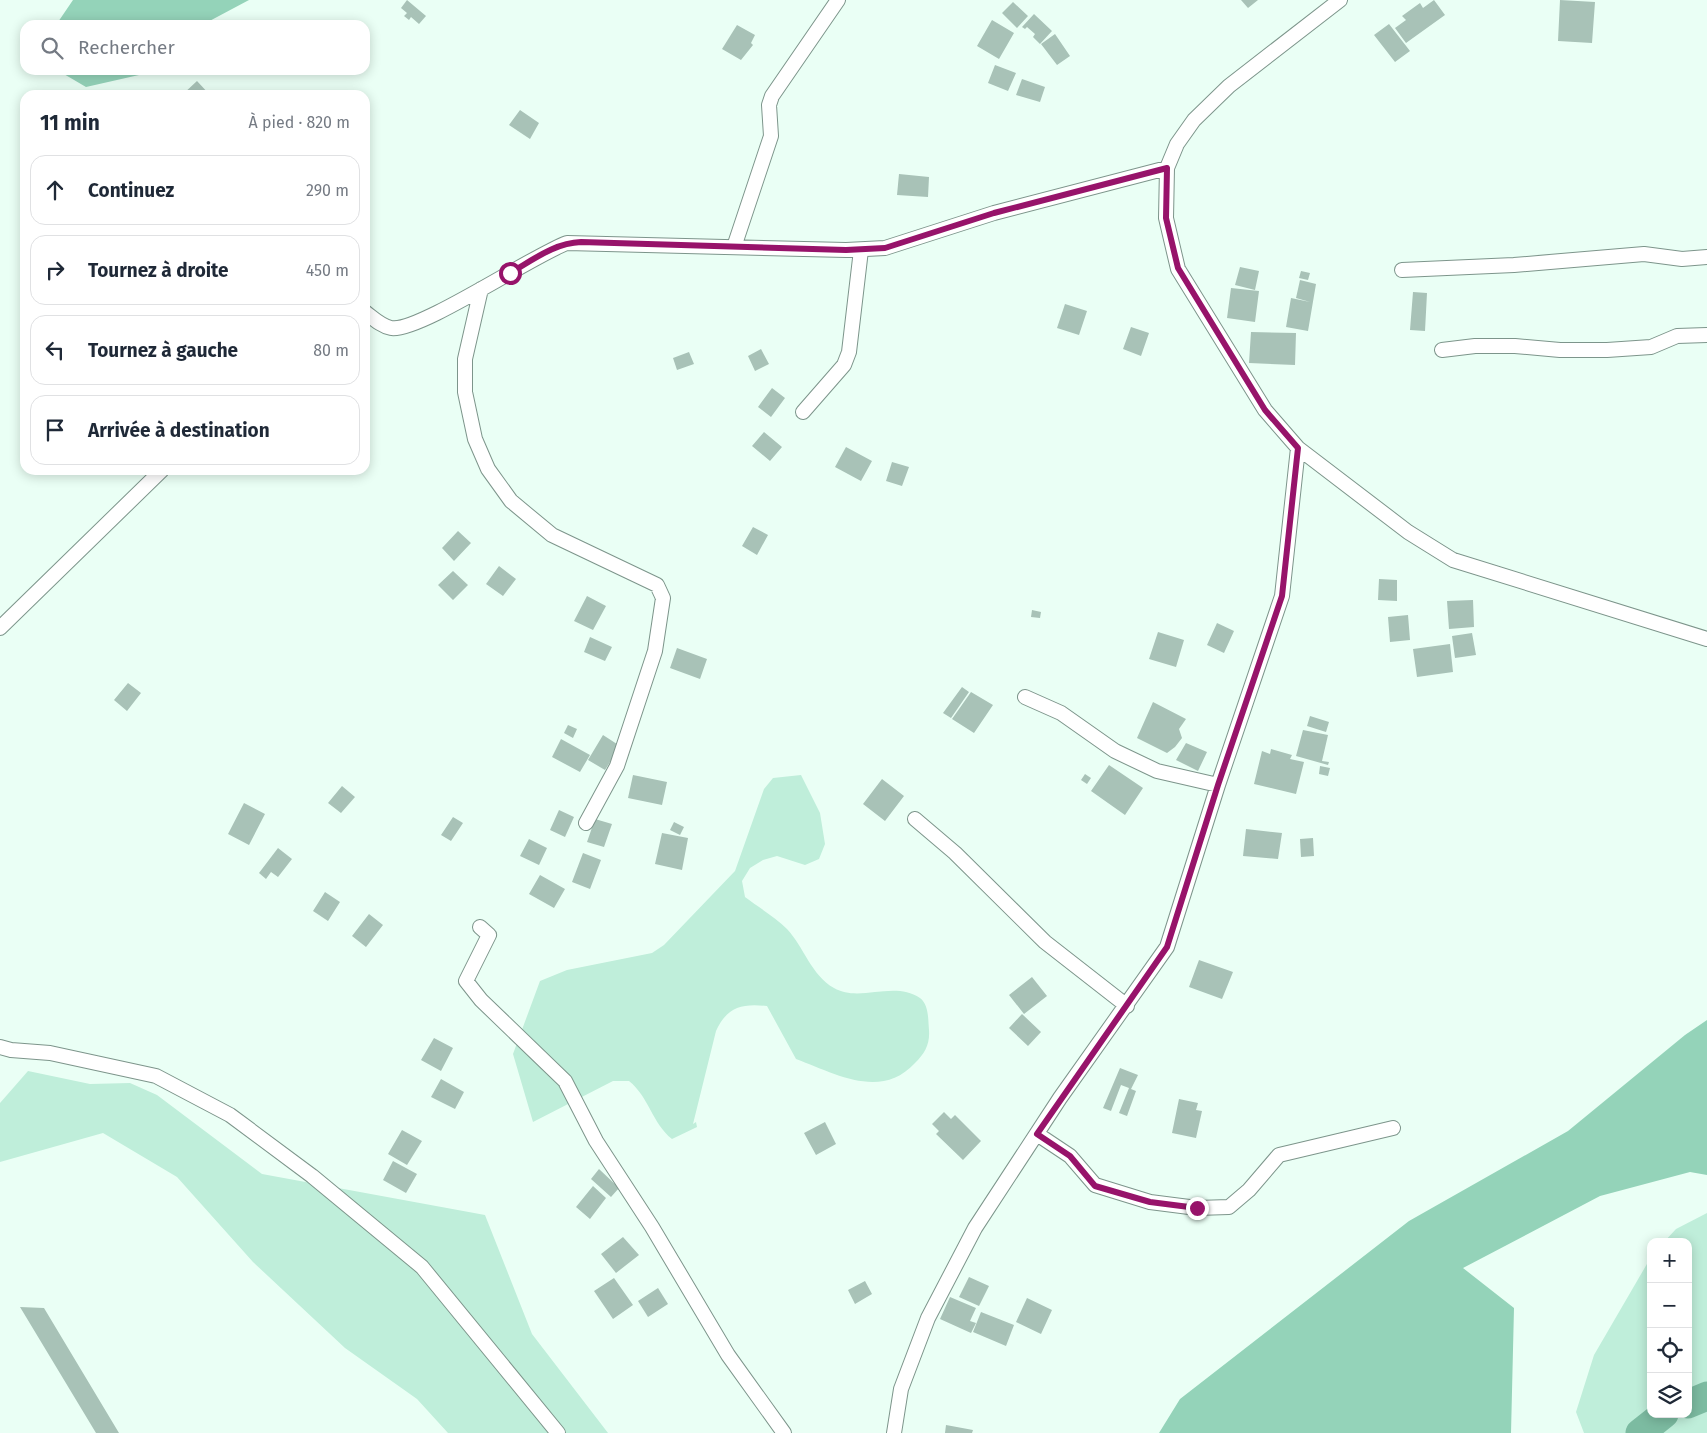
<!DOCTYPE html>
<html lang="fr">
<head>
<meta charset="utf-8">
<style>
  body { margin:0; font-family:"Fira Sans",sans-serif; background:#f2f2f3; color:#1f2937 }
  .controls { position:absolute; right:15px; bottom:15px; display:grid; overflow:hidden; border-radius:10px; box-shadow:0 2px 12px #0003 }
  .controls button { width:45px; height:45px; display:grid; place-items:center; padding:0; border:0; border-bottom:1px solid #e0e1e3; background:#fff; color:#1f2937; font:25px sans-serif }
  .stop { position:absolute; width:15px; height:15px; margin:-11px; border:4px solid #97136a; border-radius:50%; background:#fff }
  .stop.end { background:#97136a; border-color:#fff; box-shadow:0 1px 5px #0008 }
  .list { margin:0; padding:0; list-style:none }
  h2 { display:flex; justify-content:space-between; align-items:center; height:65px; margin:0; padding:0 20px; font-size:21px }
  h2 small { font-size:16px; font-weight:400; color:#747a83 }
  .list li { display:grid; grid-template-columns:32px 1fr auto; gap:15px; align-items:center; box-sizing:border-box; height:70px; margin:0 10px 10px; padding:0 10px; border:1px solid #e0e1e3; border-radius:15px }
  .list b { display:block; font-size:19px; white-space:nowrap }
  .list em { font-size:16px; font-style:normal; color:#747a83 }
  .icon { flex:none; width:28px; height:28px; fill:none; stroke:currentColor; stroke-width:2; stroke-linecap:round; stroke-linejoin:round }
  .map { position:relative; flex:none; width:1707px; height:1433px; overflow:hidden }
  .search { position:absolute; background:#fff; box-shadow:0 2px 12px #0003; left:20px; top:20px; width:350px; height:55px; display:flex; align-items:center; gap:12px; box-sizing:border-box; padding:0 18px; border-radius:15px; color:#747a83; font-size:19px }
  .panel { position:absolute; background:#fff; box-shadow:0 2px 12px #0003; left:20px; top:90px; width:350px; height:385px; border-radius:15px }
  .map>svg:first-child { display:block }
  .green { fill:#bfeeda }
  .forest { fill:#94d3b9 }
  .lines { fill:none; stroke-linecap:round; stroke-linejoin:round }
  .river { stroke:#7cbba1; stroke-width:29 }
  .building { fill:#a8c2b7 }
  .minor-casing { stroke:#7d958b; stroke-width:16 }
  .minor { stroke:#fff; stroke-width:14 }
  .route { stroke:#97136a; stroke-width:6 }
</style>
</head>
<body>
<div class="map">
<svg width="1707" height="1433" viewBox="0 0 1707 1433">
  <rect width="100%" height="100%" fill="#eafff5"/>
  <path class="green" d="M 801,775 L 820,813 L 825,844 L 819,859 L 805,865 L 777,856 L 763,860 L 750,868 L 742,881 L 745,897 C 758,907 775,917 787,929 C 804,947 811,975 834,988 C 860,1003 893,980 920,998 C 929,1005 928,1019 929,1030 C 930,1044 925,1053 915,1063 C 881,1100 836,1074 796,1059 L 767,1006 C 742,1003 727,1007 716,1031 L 693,1124 L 696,1122 L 697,1127 L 672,1139 C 652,1123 649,1097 629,1081 L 613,1081 L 533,1122 L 513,1054 L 540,981 L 567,970 L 652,953 L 664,945 L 735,871 L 764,789 L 773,778 Z
    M 28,1071 L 90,1084 L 130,1083 L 157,1095 L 262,1174 L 485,1215 L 532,1334 L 608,1433 L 448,1433 L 417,1399 L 345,1348 L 253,1262 L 177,1177 L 103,1133 L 0,1162 L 0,1103 Z
    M 1707,1213 L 1707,1433 L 1584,1433 L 1576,1412 L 1594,1355 L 1651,1257 L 1651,1414 L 1688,1414 L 1688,1242 L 1664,1242 L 1676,1229 Z"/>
  <path class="forest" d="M 73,0 L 249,0 L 202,25 L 56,25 Z
    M 57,70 L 144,70 L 139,75 L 86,87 Z
    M 1707,1020 L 1707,1175 L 1690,1172 L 1600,1196 L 1463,1268 L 1514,1308 L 1511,1433 L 1159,1433 L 1180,1399 L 1409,1221 L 1568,1131 L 1685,1035 Z"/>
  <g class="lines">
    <path class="river" d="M 1688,1404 L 1707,1396
      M 1640,1433 L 1664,1414"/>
  </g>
  <path class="building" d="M 407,0 L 426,16 L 419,24 L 411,17 L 409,20 L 404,16 L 407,13 L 401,8 Z
    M 1241,0 L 1258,0 L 1248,8 Z
    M 1434,0 L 1445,15 L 1406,43 L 1395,28 L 1406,20 L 1402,16 L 1420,3 L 1423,8 Z
    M 1560,0 L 1595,2 L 1592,43 L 1558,41 Z
    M 1013,2 L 1028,16 L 1017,28 L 1002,13 Z
    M 1034,14 L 1052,31 L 1040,44 L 1033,37 L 1035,34 L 1027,27 L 1025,29 L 1022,27 Z
    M 992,20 L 1014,33 L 999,59 L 977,46 Z
    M 1389,24 L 1410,51 L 1395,62 L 1374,35 Z
    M 737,25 L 755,35 L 751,43 L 753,45 L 741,60 L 722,49 Z
    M 1055,34 L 1070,56 L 1057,65 L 1041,44 Z
    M 995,65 L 1016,73 L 1008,91 L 988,83 Z
    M 1022,79 L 1045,87 L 1040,102 L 1016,95 Z
    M 197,81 L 210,95 L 182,95 Z
    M 520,110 L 539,123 L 530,139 L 509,125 Z
    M 899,174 L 929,177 L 928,197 L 897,195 Z
    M 1240,267 L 1259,271 L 1255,290 L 1235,285 Z
    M 1301,271 L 1310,273 L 1308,280 L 1299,278 Z
    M 1300,280 L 1316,284 L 1308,331 L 1286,327 L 1291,298 L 1310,302 L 1296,298 Z
    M 1231,288 L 1259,291 L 1255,322 L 1227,318 Z
    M 1413,292 L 1427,293 L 1425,331 L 1410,330 Z
    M 1065,304 L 1087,311 L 1079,335 L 1057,328 Z
    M 1131,327 L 1149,333 L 1141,356 L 1123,349 Z
    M 1251,332 L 1296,333 L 1295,365 L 1249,363 Z
    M 761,349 L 769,364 L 755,371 L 748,356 Z
    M 689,352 L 694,364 L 677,370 L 673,358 Z
    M 772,388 L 785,398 L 771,417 L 758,407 Z
    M 764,432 L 782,447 L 770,461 L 752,446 Z
    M 846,447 L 872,461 L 861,481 L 835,467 Z
    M 892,462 L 909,467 L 902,486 L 886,481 Z
    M 753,527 L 768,535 L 757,555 L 742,546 Z
    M 458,531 L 471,543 L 454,561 L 442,548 Z
    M 499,566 L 516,579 L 503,596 L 486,584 Z
    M 453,571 L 468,585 L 453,600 L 438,585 Z
    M 1379,579 L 1397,580 L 1397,601 L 1378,600 Z
    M 587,596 L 606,606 L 593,630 L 574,621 Z
    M 1473,600 L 1474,627 L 1449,629 L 1447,601 Z
    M 1032,610 L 1041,612 L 1040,618 L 1031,617 Z
    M 1408,615 L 1410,640 L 1390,642 L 1388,617 Z
    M 1217,623 L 1234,631 L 1224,653 L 1207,645 Z
    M 1158,632 L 1184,640 L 1176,667 L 1149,659 Z
    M 1472,633 L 1476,655 L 1455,658 L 1452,636 Z
    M 590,637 L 612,647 L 605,661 L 584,652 Z
    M 1450,644 L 1453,672 L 1417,677 L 1413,649 Z
    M 677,648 L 707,659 L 700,679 L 670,668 Z
    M 128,683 L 141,693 L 127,711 L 114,700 Z
    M 962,687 L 969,692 L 951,718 L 943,713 Z
    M 971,692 L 993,705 L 974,733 L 952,719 Z
    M 1153,702 L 1186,719 L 1179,729 L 1182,738 L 1175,747 L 1167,753 L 1137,738 Z
    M 1310,716 L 1329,722 L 1326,732 L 1307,726 Z
    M 568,725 L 577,729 L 573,738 L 564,733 Z
    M 1303,730 L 1328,735 L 1322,761 L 1329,762 L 1328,765 L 1296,756 Z
    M 603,735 L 620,746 L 605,770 L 588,760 Z
    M 561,739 L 590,755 L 580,772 L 552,757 Z
    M 1186,743 L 1207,752 L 1198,771 L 1176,760 Z
    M 1271,749 L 1292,755 L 1290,759 L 1304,762 L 1296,794 L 1254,784 L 1262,751 L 1270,754 Z
    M 1109,765 L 1143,788 L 1125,815 L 1091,791 Z
    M 1320,766 L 1330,768 L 1328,776 L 1319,774 Z
    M 1085,774 L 1091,778 L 1087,784 L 1081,780 Z
    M 633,775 L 667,782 L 662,805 L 628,798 Z
    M 882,779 L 904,796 L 885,821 L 863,804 Z
    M 342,786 L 355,797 L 341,813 L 328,803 Z
    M 244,803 L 265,814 L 249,845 L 228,834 Z
    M 559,810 L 574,817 L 565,837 L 550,830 Z
    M 453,817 L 463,823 L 451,841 L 441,835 Z
    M 595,819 L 612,824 L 604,847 L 587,842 Z
    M 674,822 L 684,827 L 680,835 L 670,830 Z
    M 1246,829 L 1282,833 L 1278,859 L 1243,856 Z
    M 662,833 L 688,838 L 682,870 L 655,864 Z
    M 1313,838 L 1314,856 L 1301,857 L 1300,839 Z
    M 529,839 L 547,848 L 539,865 L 520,856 Z
    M 278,848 L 292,859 L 278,877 L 271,872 L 266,879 L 259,873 Z
    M 583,853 L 601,860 L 590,889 L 572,882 Z
    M 540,875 L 565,889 L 554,908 L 529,894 Z
    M 325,892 L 340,902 L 328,921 L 313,911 Z
    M 369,914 L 383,925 L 366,947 L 352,936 Z
    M 1199,960 L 1233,972 L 1222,999 L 1189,987 Z
    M 1032,977 L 1047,996 L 1024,1014 L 1009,995 Z
    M 1022,1014 L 1041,1032 L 1028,1046 L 1009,1028 Z
    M 434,1038 L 453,1048 L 441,1071 L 421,1060 Z
    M 1120,1068 L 1138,1075 L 1131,1089 L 1136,1091 L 1127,1116 L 1119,1113 L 1129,1088 L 1121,1085 L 1111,1111 L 1103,1108 Z
    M 441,1079 L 464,1092 L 455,1109 L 431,1097 Z
    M 1179,1099 L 1198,1103 L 1196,1110 L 1202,1111 L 1196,1138 L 1172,1133 Z
    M 944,1112 L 951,1119 L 955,1115 L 981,1141 L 963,1160 L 936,1134 L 939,1131 L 932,1124 Z
    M 825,1122 L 836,1144 L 816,1155 L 804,1133 Z
    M 402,1130 L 422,1141 L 407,1165 L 388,1154 Z
    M 393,1161 L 417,1174 L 406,1193 L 383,1180 Z
    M 599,1169 L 619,1188 L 611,1197 L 591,1179 Z
    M 593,1186 L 606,1198 L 590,1219 L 576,1207 Z
    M 623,1237 L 639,1255 L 616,1273 L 601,1254 Z
    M 969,1277 L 989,1286 L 979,1306 L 959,1297 Z
    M 614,1278 L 633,1305 L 613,1319 L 594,1291 Z
    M 865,1281 L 872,1294 L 855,1304 L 848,1290 Z
    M 658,1288 L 668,1304 L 648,1317 L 638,1301 Z
    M 950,1297 L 976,1308 L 970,1321 L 976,1323 L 971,1333 L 940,1319 Z
    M 1027,1298 L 1052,1310 L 1041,1334 L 1016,1322 Z
    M 20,1307 L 44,1308 L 119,1433 L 96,1433 Z
    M 981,1312 L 1014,1325 L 1006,1346 L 973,1332 Z
    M 946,1425 L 973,1430 L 972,1433 L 945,1433 Z"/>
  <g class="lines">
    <defs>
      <path id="minor" d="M 1340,0 L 1229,86 L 1194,120 L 1177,144 L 1167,168 L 1166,218 L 1178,269 L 1265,410 L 1298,448 L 1408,532 L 1453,560 L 1707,639
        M 734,247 L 771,136 L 769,105 L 772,96 L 838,0
        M 1402,270 L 1514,265 L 1644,254 L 1682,259 L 1707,257
        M 481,289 L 465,359 L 465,392 L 475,439 L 488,469 L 511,501 L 552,535 L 657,585 L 663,598 L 655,651 L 617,766 L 586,823
        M 365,312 C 373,318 381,326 391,328 C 418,333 533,255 567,243 L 846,250 L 885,248 L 994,213 L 1167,168
        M 1442,350 L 1475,346 L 1515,346 L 1560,350 L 1607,350 L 1651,347 L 1677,336 L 1707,335
        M 803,412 L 844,365 L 849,352 L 861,250
        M 0,628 L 162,470
        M 1025,697 L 1061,713 L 1115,751 L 1157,771 L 1218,785
        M 915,819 L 955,853 L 1045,942 L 1127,1006
        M 480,927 L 489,935 L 466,981 L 481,1000 L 565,1081 L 596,1141 L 652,1227 L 728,1355 L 784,1433
        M 0,1047 L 11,1050 L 50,1053 L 156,1076 L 230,1115 L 312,1176 L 422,1267 L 558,1433
        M 1037,1134 L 1070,1156 L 1095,1185 L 1150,1202 L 1197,1208 L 1229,1207 L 1249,1190 L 1279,1155 L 1393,1128
        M 894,1433 L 901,1389 L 928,1318 L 975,1228 L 1060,1098 L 1167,947 L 1218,785 L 1282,596 L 1298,448"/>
    </defs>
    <use href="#minor" class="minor-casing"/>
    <use href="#minor" class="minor"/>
  </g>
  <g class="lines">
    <path class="route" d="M 510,273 C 533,260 554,243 581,242 L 846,250 L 885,248 L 994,213 L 1167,168 L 1166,218 L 1178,268 L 1265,410 L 1298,448 L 1282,596 L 1218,785 L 1167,947 L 1037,1134 L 1070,1156 L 1095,1186 L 1150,1202 L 1197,1208"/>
  </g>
</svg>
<div class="controls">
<button>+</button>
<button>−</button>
<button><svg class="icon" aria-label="locate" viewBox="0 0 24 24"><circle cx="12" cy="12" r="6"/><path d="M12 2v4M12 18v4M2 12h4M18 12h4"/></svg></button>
<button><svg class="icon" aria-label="layers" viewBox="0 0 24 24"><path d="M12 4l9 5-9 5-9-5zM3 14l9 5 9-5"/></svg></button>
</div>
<div class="stop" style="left:510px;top:273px"></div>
<div class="stop end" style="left:1197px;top:1208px"></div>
<div class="search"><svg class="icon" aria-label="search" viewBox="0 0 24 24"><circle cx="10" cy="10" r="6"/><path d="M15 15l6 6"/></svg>Rechercher</div>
<section class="panel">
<h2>11 min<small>À pied · 820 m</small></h2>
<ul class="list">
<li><svg class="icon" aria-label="ahead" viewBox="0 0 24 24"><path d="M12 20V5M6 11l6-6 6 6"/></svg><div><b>Continuez</b></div><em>290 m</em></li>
<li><svg class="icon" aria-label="right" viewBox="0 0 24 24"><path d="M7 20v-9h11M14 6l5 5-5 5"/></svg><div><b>Tournez à droite</b></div><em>450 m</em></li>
<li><svg class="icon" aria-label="left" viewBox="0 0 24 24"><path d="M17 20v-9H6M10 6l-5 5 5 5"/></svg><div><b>Tournez à gauche</b></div><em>80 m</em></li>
<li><svg class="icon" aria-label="arrive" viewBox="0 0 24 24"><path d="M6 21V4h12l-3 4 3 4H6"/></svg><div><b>Arrivée à destination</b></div></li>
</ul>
</section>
</div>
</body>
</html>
